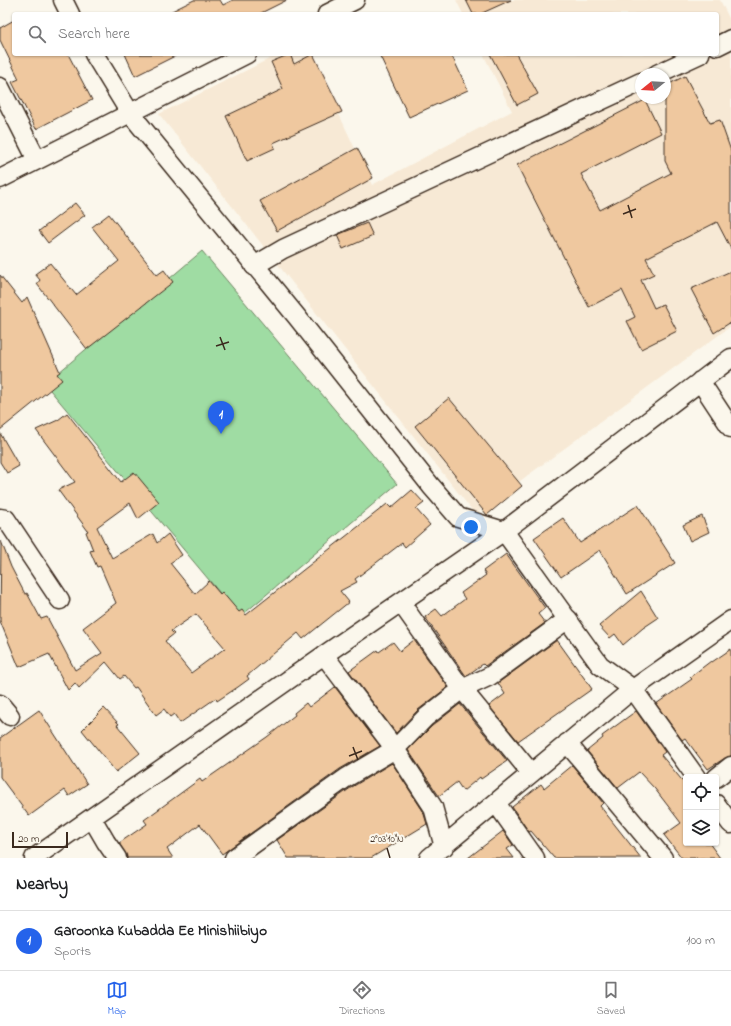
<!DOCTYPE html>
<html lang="en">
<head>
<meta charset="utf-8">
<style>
  body { margin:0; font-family:"Indie Flower",sans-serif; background:#f6f6f6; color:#202124 }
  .controls { position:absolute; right:12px; bottom:12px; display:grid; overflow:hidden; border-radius:4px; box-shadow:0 1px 3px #0004 }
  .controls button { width:36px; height:36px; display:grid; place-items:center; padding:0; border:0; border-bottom:1px solid #e0e0e0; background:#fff; color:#202124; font:20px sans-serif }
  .compass { position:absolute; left:635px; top:68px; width:36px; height:36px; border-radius:50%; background:#fff; box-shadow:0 1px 3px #0004; rotate:252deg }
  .scale { position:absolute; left:12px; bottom:10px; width:56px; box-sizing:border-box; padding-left:4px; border:2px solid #3b2a1e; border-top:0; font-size:11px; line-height:14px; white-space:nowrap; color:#3b2a1e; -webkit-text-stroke:3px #fbf7ec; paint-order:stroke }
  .you { position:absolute; left:471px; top:527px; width:14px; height:14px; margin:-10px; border:3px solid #fff; border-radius:50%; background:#1a73e8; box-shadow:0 0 0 6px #1a73e833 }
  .badge { display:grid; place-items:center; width:26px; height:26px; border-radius:50%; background:#2563eb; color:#fff; font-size:13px; font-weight:700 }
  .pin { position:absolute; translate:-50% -33px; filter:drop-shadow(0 1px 2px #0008) }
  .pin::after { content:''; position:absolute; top:21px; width:14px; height:12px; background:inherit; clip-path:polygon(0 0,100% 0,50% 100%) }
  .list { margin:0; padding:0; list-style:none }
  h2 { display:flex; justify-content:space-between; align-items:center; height:52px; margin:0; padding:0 16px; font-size:17px }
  h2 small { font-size:13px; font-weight:400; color:#757577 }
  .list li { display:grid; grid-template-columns:26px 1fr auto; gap:12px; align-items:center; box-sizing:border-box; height:60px; padding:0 16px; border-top:1px solid #e0e0e0 }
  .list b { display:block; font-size:15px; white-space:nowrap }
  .list p { margin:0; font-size:13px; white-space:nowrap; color:#757577 }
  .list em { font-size:13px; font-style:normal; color:#757577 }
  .icon { flex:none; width:22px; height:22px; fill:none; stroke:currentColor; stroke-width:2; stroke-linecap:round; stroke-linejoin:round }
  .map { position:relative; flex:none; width:731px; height:858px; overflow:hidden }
  .search { position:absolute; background:#fff; box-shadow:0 1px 3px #0004; left:12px; right:12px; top:12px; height:44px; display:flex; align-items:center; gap:10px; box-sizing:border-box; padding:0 14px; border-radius:4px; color:#757577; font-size:15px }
  .sheet { height:112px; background:#fff }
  nav { display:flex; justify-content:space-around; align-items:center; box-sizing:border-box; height:56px; border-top:1px solid #e0e0e0; background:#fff; font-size:11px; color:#757577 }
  nav a { display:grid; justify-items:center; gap:2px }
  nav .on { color:#2563eb }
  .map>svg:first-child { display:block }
  .built { fill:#f7e9d5; fill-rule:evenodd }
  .green { fill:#9fdca3; stroke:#6d8360 }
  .building { fill:#efc89f; stroke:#3b2a1e; fill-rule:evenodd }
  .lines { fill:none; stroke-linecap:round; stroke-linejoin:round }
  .minor-casing { stroke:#3b2a1e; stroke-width:21 }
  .minor { stroke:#fbf7ec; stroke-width:18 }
  .ticks { fill:none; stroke:#3b2a1e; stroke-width:1.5 }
  .ticks-label { font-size:10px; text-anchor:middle; fill:#3b2a1e; stroke:#fbf7ec; stroke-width:4; stroke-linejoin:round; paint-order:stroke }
</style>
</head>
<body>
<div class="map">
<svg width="731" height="858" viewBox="0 0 731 858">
  <rect width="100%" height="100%" fill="#fbf7ec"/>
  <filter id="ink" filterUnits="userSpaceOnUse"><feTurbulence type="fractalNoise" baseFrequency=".025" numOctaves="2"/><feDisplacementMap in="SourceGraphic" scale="8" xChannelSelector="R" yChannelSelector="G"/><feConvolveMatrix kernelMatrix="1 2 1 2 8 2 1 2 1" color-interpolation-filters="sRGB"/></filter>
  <g filter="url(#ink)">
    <path class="built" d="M 456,0 L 720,0 L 731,22 L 731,326 L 475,514 L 159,114 L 279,54 L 311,54 L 372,185 L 512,111 L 483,54 L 717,54 L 717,14 L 463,14 ZM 641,74 L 665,74 L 665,98 L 641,98 Z"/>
    <path class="green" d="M 202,251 L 397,484 L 240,617 L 45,384 Z"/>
    <path class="building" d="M 194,0 L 220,0 L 223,5 L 233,0 L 287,0 L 259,14 L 166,14 Z
      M 466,0 L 511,0 L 480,14 L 473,14 Z
      M 14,20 L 14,54 L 68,54 L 92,100 L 36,129 L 12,82 L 19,79 L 0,40 L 0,28 Z
      M 125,54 L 179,54 L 135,76 Z
      M 290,54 L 294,64 L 313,54 L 342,112 L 273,143 L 275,148 L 247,161 L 226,116 L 283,89 L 271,62 Z
      M 379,54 L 451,54 L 468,90 L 409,117 Z
      M 490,54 L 516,54 L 538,94 L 517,105 Z
      M 685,76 L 710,123 L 720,120 L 731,151 L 731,249 L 717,222 L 646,258 L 654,274 L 641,280 L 654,308 L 663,304 L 677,331 L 641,349 L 627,321 L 635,317 L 622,290 L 589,307 L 517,165 L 645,100 L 661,133 L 581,174 L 600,210 L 671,173 L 665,161 L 665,86 Z
      M 357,148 L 373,178 L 277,231 L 260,201 Z
      M 75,203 L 85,215 L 48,243 L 39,231 Z
      M 109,214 L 157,275 L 164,270 L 173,282 L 87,349 L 37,284 L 40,280 L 35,274 L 50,263 L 76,295 L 119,261 L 92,227 Z
      M 367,223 L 373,236 L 343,249 L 337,235 Z
      M 731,271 L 731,322 L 714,333 L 691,289 Z
      M 0,275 L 22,303 L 27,297 L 60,372 L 57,374 L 62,380 L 0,430 Z
      M 449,398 L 522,486 L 487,515 L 415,426 Z
      M 67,413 L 121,482 L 134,472 L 159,502 L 138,519 L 130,503 L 97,527 L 112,558 L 153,534 L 157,543 L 168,534 L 182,555 L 170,563 L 195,594 L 209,581 L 220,594 L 222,592 L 239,612 L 242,610 L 246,615 L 387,504 L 391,508 L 412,490 L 424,503 L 416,509 L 430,525 L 405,547 L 402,543 L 355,579 L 357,582 L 340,591 L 349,602 L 303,639 L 298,633 L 247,676 L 249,679 L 238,687 L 217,701 L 216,698 L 180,723 L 174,714 L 170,717 L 164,709 L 156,715 L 136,687 L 134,688 L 124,676 L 120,679 L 106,662 L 79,688 L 75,683 L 68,690 L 49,654 L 19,667 L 0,621 L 1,541 L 11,567 L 25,594 L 27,593 L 41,619 L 47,617 L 75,670 L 102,653 L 83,628 L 116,603 L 100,566 L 97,567 L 90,551 L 93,550 L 86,532 L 88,531 L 58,490 L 75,482 L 36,430 L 58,420 ZM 196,614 L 225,648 L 191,673 L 165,641 L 174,634 L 171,631 Z
      M 0,433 L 19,466 L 7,473 L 0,462 Z
      M 638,505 L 675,563 L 627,594 L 600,550 L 561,577 L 534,538 L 563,518 L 580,543 Z
      M 702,516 L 709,532 L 690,541 L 683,525 Z
      M 506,554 L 545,608 L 538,614 L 545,623 L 485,666 L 483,664 L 466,676 L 425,617 L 436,609 L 442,616 L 465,599 L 461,593 L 486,575 L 483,571 Z
      M 641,591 L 658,618 L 643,628 L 623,645 L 615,634 L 610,638 L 599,626 Z
      M 414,640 L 448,687 L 418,710 L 396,733 L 349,671 L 378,650 L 379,652 L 393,642 L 400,651 Z
      M 557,640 L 592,689 L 518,741 L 489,706 L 505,694 L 498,683 Z
      M 731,649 L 731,756 L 725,758 L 708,769 L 685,738 L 682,740 L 656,704 L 692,679 L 690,677 L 711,661 L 712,662 Z
      M 335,687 L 380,746 L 340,769 L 222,854 L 200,824 L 167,849 L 173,858 L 127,858 L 119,843 L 147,824 L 144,820 L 200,779 L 202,782 L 267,737 L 295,715 L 294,713 L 306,703 L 309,707 Z
      M 460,704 L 507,761 L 481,779 L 480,777 L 463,791 L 457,782 L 439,796 L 408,750 L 432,726 Z
      M 104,708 L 119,724 L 117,725 L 140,753 L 116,772 L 82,730 Z
      M 39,710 L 87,784 L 69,796 L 65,790 L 29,816 L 0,777 L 0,738 Z
      M 636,711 L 665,752 L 661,755 L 686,785 L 686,843 L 709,843 L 720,858 L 682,858 L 664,835 L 681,823 L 655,789 L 639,772 L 618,788 L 587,751 L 603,738 L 602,736 Z
      M 392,763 L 423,811 L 427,824 L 371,858 L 288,858 L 277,840 L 352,787 Z
      M 572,765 L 603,803 L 600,806 L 641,858 L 554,858 L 531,831 L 529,832 L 512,807 L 541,784 L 544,788 Z
      M 503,831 L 513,845 L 507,849 L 514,858 L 468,858 Z"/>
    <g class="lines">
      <defs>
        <path id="minor" d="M 63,0 L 70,14
          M 327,14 L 355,0
          M 717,46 L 731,39
          M 94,54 L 130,113 L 297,317 L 431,486 L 458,517 L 504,531 L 600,665 L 633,689 L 696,777
          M 657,74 L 700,54
          M 0,87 L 37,160
          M 0,179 L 247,54
          M 254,266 L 283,249 L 641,82
          M 700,381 L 731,428
          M 0,518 L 6,519 L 60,600
          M 401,603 L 462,689 L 531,773
          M 324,655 L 395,749 L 433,807 L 444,847
          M 0,704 L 10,716
          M 567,743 L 663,858
          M 716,778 L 731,766
          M 496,803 L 535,858
          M 716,804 L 731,824
          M 92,818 L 106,842 L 117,858
          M 34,858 L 324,655 L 504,531 L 731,358
          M 234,858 L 346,778 L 395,749 L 425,718 L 462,689 L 490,676 L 568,619
          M 429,858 L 633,689 L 731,620"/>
      </defs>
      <use href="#minor" class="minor-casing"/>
      <use href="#minor" class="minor"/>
    </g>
  </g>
  <path class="ticks" d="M 628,205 L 632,218M 623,214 L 636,209M 220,337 L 225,350M 216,346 L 229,342M 353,747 L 358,760M 349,756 L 362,751M 387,848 L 390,858"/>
  <g class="ticks-label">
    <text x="387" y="842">2°03'10"N</text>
  </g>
</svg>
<div class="controls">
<button><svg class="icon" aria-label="locate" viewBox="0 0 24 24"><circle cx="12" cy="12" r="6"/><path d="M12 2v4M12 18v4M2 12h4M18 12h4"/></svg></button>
<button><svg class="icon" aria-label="layers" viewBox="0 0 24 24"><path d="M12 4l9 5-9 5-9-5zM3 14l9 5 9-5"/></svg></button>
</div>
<svg class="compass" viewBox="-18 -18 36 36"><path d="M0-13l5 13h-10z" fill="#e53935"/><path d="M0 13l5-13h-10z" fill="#757577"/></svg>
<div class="scale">20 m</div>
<div class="you"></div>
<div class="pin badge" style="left:221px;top:434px">1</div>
<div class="search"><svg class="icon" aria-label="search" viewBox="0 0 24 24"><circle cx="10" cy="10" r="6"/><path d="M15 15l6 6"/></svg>Search here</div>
</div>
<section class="sheet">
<h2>Nearby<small></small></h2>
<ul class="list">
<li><span class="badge">1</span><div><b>Garoonka Kubadda Ee Minishiibiyo</b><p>Sports</p></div><em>100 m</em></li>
</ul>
</section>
<nav>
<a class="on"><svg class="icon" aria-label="map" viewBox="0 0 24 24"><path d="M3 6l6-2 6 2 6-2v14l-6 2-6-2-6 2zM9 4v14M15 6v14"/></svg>Map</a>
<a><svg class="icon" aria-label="directions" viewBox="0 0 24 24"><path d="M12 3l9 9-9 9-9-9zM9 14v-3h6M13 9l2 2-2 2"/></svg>Directions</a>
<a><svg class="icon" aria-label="saved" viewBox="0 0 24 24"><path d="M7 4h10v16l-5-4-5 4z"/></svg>Saved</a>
</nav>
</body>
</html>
